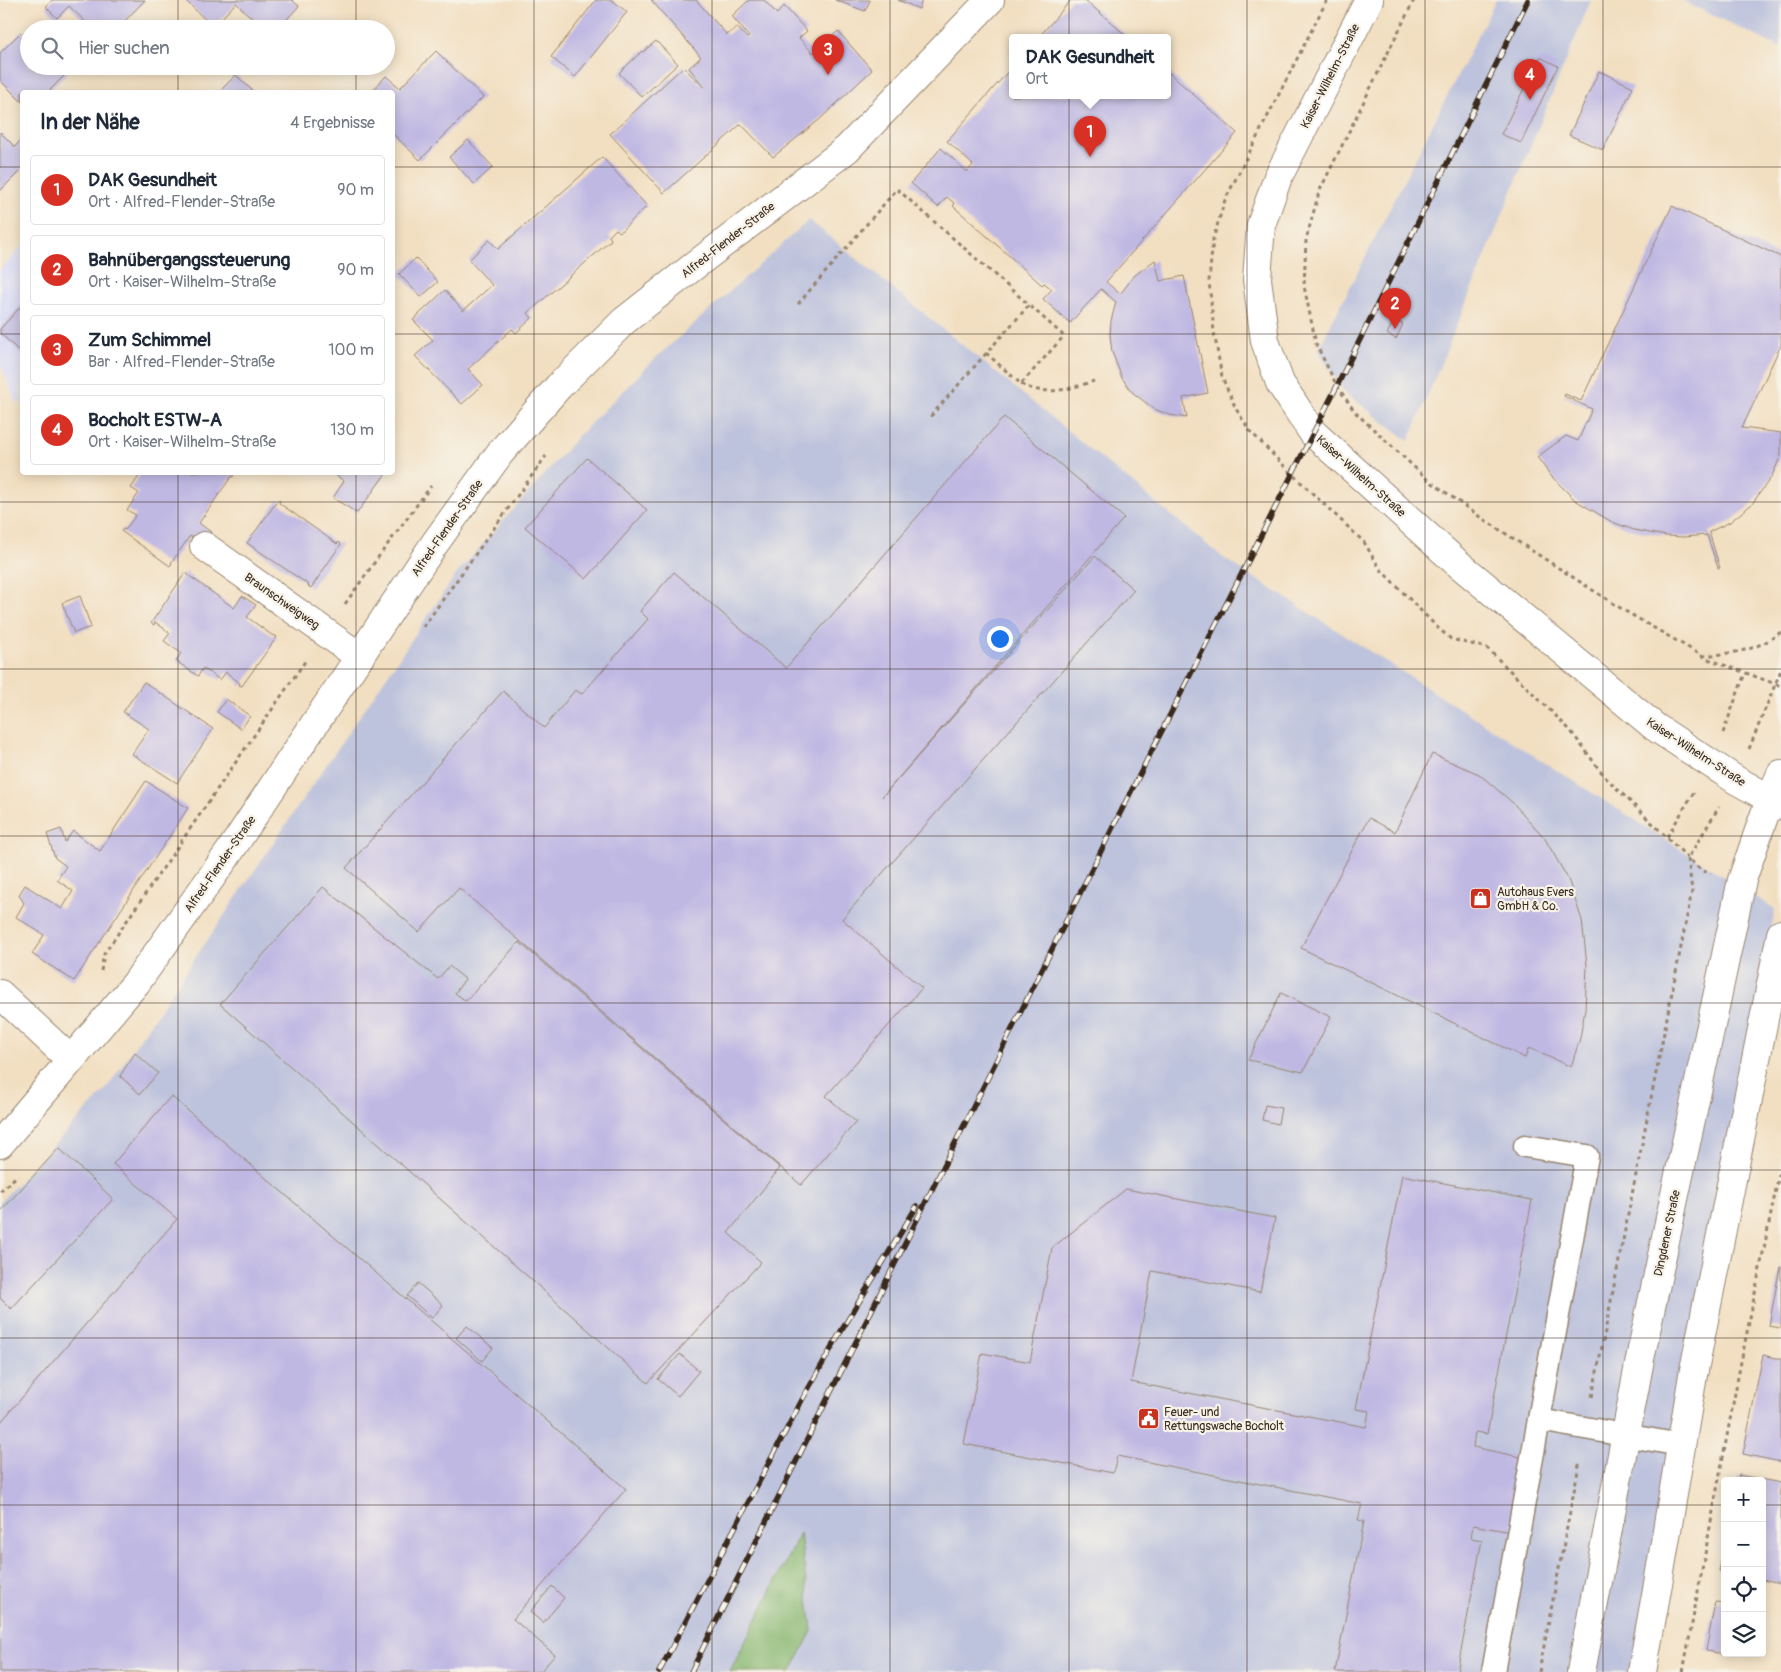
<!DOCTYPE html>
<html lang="de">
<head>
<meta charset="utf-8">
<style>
  body { margin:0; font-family:Pangolin,sans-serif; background:#f6f6f7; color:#1f2937 }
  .controls { position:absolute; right:15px; bottom:15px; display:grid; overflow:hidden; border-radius:5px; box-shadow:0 2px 12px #0003 }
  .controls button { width:45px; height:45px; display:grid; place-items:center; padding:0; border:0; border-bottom:1px solid #e0e1e3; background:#fff; color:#1f2937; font:25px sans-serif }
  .you { position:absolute; left:999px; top:638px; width:18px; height:18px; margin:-12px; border:4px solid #fff; border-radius:50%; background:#1a73e8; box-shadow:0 0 0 8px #1a73e833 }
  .badge { display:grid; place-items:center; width:32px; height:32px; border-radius:50%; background:#d93025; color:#fff; font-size:16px; font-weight:700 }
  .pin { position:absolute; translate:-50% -41px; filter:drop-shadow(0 1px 2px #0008) }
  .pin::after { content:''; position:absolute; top:26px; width:18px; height:15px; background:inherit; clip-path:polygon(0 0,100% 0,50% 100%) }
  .popup { position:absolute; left:1009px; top:34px; width:162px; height:65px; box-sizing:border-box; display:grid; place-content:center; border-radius:5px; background:#fff; filter:drop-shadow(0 1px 4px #0005); font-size:16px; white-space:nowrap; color:#747a83 }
  .popup b { font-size:19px; color:#1f2937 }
  .popup::after { content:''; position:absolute; left:50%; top:100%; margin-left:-10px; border:10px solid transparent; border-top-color:#fff }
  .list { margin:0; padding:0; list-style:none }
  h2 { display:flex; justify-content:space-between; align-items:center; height:65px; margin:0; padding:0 20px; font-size:21px }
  h2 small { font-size:16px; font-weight:400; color:#747a83 }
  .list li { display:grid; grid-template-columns:32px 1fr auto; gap:15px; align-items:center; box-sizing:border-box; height:70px; margin:0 10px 10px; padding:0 10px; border:1px solid #e0e1e3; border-radius:5px }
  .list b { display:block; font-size:19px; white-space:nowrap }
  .list p { margin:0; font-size:16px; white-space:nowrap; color:#747a83 }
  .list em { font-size:16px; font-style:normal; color:#747a83 }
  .icon { flex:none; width:28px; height:28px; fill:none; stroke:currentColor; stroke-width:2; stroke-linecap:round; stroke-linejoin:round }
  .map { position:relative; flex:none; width:1781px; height:1672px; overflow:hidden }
  .search { position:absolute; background:#fff; box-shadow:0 2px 12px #0003; left:20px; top:20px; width:375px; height:55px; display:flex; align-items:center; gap:12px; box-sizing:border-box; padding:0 18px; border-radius:28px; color:#747a83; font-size:19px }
  .panel { position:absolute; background:#fff; box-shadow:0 2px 12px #0003; left:20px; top:90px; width:375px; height:385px; border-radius:5px }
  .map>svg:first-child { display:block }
  .built { fill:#d6d8f8 }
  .industrial { fill:#bec3dd }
  .forest { fill:#89b872; stroke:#627148 }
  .building { fill:#bfb8e3 }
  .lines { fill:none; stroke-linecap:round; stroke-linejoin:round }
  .service-casing { stroke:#968470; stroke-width:25 }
  .minor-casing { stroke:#968470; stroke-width:30 }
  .tertiary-casing { stroke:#968470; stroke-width:30 }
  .secondary-casing { stroke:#968470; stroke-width:30 }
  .path { stroke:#968470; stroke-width:3; stroke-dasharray:4 4; stroke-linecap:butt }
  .service { stroke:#fff; stroke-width:22 }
  .minor { stroke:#fff; stroke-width:28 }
  .tertiary { stroke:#fff; stroke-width:28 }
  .secondary { stroke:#fff; stroke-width:28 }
  .rail-casing { stroke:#3b2a1e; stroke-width:5.5 }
  .rail { stroke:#f7f3e8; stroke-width:4; stroke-dasharray:11; stroke-linecap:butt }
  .grid { fill:none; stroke:#3b2a1e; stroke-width:1; stroke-opacity:0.55 }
  .labels { text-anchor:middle; stroke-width:4.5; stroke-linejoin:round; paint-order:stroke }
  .street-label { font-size:12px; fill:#3b2a1e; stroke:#f7f3e8 }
  .poi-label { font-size:12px; fill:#3b2a1e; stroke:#f7f3e8; text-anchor:start }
</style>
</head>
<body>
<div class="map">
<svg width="1781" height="1672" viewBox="0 0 1781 1672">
  <rect width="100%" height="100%" fill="#f7f3e8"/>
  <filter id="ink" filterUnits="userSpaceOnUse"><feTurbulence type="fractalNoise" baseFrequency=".02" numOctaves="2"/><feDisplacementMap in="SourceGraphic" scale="10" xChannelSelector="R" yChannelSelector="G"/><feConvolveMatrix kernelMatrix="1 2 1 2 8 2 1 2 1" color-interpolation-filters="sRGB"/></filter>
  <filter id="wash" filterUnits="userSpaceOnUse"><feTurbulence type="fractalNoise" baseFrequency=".0096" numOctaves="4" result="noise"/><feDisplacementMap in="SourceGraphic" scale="20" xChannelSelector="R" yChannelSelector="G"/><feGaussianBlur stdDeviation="1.12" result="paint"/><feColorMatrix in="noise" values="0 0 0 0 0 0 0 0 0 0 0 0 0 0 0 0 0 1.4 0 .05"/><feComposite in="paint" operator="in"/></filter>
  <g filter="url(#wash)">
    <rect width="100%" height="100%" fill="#f2dfc1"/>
    <path class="built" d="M 22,246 L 22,402 L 16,403 L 0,363 L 0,270 Z"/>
    <path class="industrial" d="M 1496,0 L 1591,0 L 1409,441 L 1344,392 L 1318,350 Z
      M 1681,0 L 1781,0 L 1781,48 Z
      M 809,220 L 1226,560 L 1775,909 L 1632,1672 L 0,1672 L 0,1202 L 104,1092 L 455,576 L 579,435 L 656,358 Z"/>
    <path class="forest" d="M 800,1533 L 812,1631 L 791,1672 L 730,1672 Z"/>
    <g id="blocks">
      <path class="building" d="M 52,0 L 145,0 L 117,29 L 93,29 L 69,6 L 57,18 L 46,7 Z
        M 185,0 L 292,0 L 299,6 L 278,29 L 260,29 L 251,21 L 253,19 L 236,3 L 213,27 Z
        M 596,0 L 612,0 L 627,12 L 575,77 L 551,57 Z
        M 651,0 L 696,0 L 727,35 L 737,27 L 747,38 L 749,37 L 732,16 L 749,0 L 764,0 L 777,14 L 784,6 L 807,31 L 799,38 L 813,53 L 838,31 L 872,70 L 819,120 L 773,157 L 741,124 L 664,193 L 610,134 L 683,67 L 705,88 L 689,68 L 701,57 Z
        M 835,0 L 870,0 L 865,11 Z
        M 898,0 L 922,0 L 919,9 Z
        M 1071,0 L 1085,0 L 1129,38 L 1038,38 Z
        M 22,31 L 29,37 L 29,66 L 59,66 L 67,73 L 48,92 L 22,92 L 22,102 L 0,80 L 0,53 Z
        M 656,41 L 678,64 L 642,97 L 619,73 L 642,51 L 643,52 Z
        M 436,51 L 483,97 L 420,160 L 392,133 L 392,92 L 371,92 L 386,76 L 400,88 Z
        M 1540,57 L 1558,66 L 1521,143 L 1501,134 Z
        M 1012,67 L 1012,96 L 1168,96 L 1168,72 L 1237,133 L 1106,282 L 1120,294 L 1135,275 L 1155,260 L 1160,281 L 1184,276 L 1208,393 L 1183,398 L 1187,418 L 1170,415 L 1154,409 L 1132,392 L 1122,378 L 1112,352 L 1110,335 L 1111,321 L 1116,302 L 1101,289 L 1070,323 L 1043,299 L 1052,289 L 1044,283 L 1042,285 L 953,206 L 955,204 L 947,197 L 938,207 L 911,183 L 941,148 L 967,172 L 973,165 L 947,141 Z
        M 1599,71 L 1633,87 L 1603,150 L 1569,135 Z
        M 236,75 L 254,92 L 219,92 Z
        M 0,132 L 15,147 L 22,138 L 22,169 L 0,191 Z
        M 468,140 L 493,167 L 474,184 L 449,157 Z
        M 602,157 L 647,206 L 620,232 L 616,229 L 609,236 L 611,239 L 610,241 L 528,313 L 532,318 L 516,333 L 512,329 L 468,369 L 483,385 L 462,404 L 415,356 L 433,340 L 413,320 L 445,290 L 463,311 L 492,285 L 469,260 L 489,240 L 498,249 Z
        M 1672,206 L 1781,257 L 1781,345 L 1742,428 L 1781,433 L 1781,455 L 1772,476 L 1752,504 L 1730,522 L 1709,532 L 1720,568 L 1718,568 L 1707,535 L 1684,537 L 1666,536 L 1634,530 L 1612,522 L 1575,500 L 1551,476 L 1537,457 L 1566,436 L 1578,441 L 1592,409 L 1564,396 L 1565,394 L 1581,401 Z
        M 416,258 L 438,282 L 421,297 L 399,274 Z
        M 22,305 L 22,354 L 0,333 L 0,329 Z
        M 1394,320 L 1403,324 L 1396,339 L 1387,334 Z
        M 1004,417 L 1124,518 L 882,797 L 1095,556 L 1134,590 L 842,919 L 922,988 L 826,1096 L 856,1122 L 801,1185 L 459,888 L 419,932 L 346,868 L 503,691 L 544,728 L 575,690 L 582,694 L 648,619 L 640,611 L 674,572 L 786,668 Z
        M 587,458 L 647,510 L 586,579 L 525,527 Z
        M 142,472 L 230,472 L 234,476 L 231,477 L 199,523 L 211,532 L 202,545 L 190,536 L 171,563 L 172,563 L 170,566 L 121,531 L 123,529 L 125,530 L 136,515 L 127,510 L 139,493 L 131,488 Z
        M 331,472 L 387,472 L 357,513 L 333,498 L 344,481 Z
        M 278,500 L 280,501 L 279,503 L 337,544 L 339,542 L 341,544 L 311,588 L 308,586 L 309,585 L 247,543 Z
        M 186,572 L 188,574 L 188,575 L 234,608 L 242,596 L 256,605 L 247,617 L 273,636 L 274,635 L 277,637 L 242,686 L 239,685 L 240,683 L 226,672 L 220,680 L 203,668 L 198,676 L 176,661 L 181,653 L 164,641 L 170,633 L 155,622 L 154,625 L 151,623 Z
        M 80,596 L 91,627 L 74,633 L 62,603 Z
        M 144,682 L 213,729 L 177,783 L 132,754 L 149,729 L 123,712 Z
        M 226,699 L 250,716 L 241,729 L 217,712 Z
        M 1432,754 L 1479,774 L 1513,803 L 1544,837 L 1568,879 L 1582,920 L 1587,965 L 1585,1010 L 1580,1038 L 1571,1067 L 1529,1048 L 1525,1058 L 1301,948 L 1369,818 L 1395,832 Z
        M 146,781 L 188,808 L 74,981 L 32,954 L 44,935 L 16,917 L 24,903 L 19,895 L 25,885 L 62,909 L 73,891 L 57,880 L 66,866 L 55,858 L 47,834 L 61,829 L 65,842 L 73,831 L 100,851 Z
        M 323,887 L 438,979 L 449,966 L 465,979 L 455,993 L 466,1001 L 519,942 L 780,1168 L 728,1233 L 761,1262 L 648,1383 L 220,1004 Z
        M 1281,993 L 1331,1017 L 1303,1072 L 1248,1060 Z
        M 135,1053 L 158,1073 L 140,1094 L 120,1076 Z
        M 171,1096 L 626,1489 L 513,1619 L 555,1655 L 540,1672 L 0,1672 L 0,1423 L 177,1219 L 113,1164 Z
        M 1265,1105 L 1281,1108 L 1278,1124 L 1262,1120 Z
        M 59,1148 L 113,1199 L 11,1309 L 0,1298 L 0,1212 Z
        M 1402,1175 L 1532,1200 L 1487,1434 L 1475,1432 L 1473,1447 L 1525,1458 L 1511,1532 L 1473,1525 L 1471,1538 L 1482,1540 L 1457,1672 L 1335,1672 L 1364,1521 L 1358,1520 L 1362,1504 L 1117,1456 L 1113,1473 L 964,1444 L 982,1353 L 1030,1362 L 1052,1248 L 1126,1189 L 1275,1218 L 1260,1292 L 1152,1271 L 1131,1382 L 1366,1427 L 1369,1411 L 1356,1409 Z
        M 1780,1267 L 1781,1267 L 1781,1328 L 1769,1326 Z
        M 418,1283 L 443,1305 L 432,1318 L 407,1296 Z
        M 467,1326 L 493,1348 L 482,1361 L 456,1338 Z
        M 680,1354 L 699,1371 L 678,1396 L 658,1379 Z
        M 1763,1355 L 1781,1359 L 1781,1462 L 1743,1454 Z
        M 1739,1475 L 1781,1483 L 1779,1495 L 1781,1496 L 1781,1584 L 1762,1580 L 1762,1481 L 1738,1481 Z
        M 1724,1549 L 1725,1549 L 1725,1572 L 1719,1571 Z
        M 552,1586 L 564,1598 L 543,1623 L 530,1612 Z
        M 1715,1602 L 1725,1603 L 1725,1654 L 1706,1651 Z"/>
    </g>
  </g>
  <g filter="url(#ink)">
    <use href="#blocks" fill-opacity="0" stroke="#968470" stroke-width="1"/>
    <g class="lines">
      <defs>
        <path id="service" d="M 1539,1420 L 1681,1445
          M 1493,1672 L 1587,1156 L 1525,1146"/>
        <path id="minor" d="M 204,546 L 360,657
          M 0,994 L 71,1060"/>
        <path id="tertiary" d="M 0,1144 L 136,983 L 228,854 L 435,543 L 500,453 L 559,386 L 624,321 L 703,259 L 847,149 L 990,0"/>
        <path id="secondary" d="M 1369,0 L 1278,177 L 1261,225 L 1257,279 L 1265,341 L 1280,383 L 1313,433 L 1455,561 L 1655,727 L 1736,780 L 1781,805
          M 1581,1672 L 1641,1354 L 1742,880 L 1770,799 L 1781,774
          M 1642,1672 L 1659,1578 L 1693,1375 L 1781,934"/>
      </defs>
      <use href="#service" class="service-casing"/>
      <use href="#minor" class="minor-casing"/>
      <use href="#tertiary" class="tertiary-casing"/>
      <use href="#secondary" class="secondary-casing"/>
      <path class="path" d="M 1327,0 L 1225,200 L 1213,239 L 1209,281 L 1214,332 L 1222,377 L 1236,409 L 1250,431 L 1292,474 L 1364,542 L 1380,569 L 1438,628 L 1451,639 L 1487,648 L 1570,730 L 1605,777 L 1688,858 L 1702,871 L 1711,873
        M 1414,0 L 1319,192 L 1306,240 L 1304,286 L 1316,344 L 1337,386 L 1355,412 L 1427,479 L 1480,517 L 1625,611 L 1708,659 L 1781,686
        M 798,304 L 897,189 L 1029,305 L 930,417
        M 986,353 L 1021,384 L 1064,336 L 1029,305
        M 1021,384 C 1044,397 1070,389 1094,381
        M 345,604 L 379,556 L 431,486
        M 423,627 L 546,456
        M 1702,656 C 1733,653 1755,652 1781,632
        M 1723,733 L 1745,673
        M 1749,749 L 1781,670
        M 1667,837 L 1694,792
        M 101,971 L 104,954 L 306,660
        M 0,1191 L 18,1175
        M 1592,1397 L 1692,891 L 1688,858 L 1719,807
        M 1539,1672 L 1580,1460
        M 1683,1672 L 1738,1377 L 1781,1164"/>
      <use href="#service" class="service"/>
      <use href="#minor" class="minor"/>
      <use href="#tertiary" class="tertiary"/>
      <use href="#secondary" class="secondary"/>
      <defs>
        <path id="rail" d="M 659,1672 L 802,1400 L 840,1333 L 917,1206
          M 691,1672 L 1112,829 L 1337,386 L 1528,0"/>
      </defs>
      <use href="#rail" class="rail-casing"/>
      <use href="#rail" class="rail"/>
    </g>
  </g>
  <path class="grid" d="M 178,0 L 178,29M 356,0 L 356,29M 534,0 L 534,1672M 712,0 L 712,1672M 890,0 L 890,1672M 1069,0 L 1069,1672M 1247,0 L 1247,1672M 1425,0 L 1425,1672M 1603,0 L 1603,1672M 178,66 L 178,92M 356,66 L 356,92M 0,167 L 22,167M 392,167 L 1781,167M 0,334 L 22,334M 392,334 L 1781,334M 178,472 L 178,1672M 356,472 L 356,1672M 0,502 L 1781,502M 0,669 L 1781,669M 0,836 L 1781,836M 0,1003 L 1781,1003M 0,1170 L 1781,1170M 0,1338 L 1781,1338M 0,1505 L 1725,1505M 1762,1505 L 1781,1505"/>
  <defs>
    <symbol id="shop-square" viewBox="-11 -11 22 22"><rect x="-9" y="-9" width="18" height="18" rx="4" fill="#c8321e" stroke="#f7f3e8"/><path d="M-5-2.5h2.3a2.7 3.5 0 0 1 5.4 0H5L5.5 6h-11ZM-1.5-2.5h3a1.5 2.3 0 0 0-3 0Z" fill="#fff"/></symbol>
    <symbol id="civic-square" viewBox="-11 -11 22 22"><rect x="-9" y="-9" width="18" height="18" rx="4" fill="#c8321e" stroke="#f7f3e8"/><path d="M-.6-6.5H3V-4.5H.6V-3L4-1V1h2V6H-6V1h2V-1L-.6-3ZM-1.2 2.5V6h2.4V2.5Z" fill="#fff"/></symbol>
  </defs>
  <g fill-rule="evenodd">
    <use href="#shop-square" x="1468" y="886" width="25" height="25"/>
    <use href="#civic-square" x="1136" y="1406" width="25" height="25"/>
  </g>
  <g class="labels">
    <g class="street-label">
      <text transform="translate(1330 76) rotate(-63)" y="4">Kaiser-Wilhelm-Straße</text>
      <text transform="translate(728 240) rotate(-38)" y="4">Alfred-Flender-Straße</text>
      <text transform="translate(1361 476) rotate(42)" y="4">Kaiser-Wilhelm-Straße</text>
      <text transform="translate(447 528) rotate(-55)" y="4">Alfred-Flender-Straße</text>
      <text transform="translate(282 601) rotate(35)" y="4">Braunschweigweg</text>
      <text transform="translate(1696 752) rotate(33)" y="4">Kaiser-Wilhelm-Straße</text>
      <text transform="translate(220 864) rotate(-55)" y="4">Alfred-Flender-Straße</text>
      <text transform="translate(1667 1233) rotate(-78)" y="4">Dingdener Straße</text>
    </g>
    <g class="poi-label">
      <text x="1497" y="896">Autohaus Evers<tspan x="1497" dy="14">GmbH &amp; Co.</tspan></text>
      <text x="1164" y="1416">Feuer- und<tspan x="1164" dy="14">Rettungswache Bocholt</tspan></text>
    </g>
  </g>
</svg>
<div class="controls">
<button>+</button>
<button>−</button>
<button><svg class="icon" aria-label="locate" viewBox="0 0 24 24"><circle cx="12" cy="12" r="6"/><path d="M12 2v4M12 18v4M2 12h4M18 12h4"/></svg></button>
<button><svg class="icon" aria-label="layers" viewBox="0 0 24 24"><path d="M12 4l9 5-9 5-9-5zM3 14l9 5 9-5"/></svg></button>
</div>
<div class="you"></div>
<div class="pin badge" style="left:1090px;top:157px">1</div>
<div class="popup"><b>DAK Gesundheit</b>Ort</div>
<div class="pin badge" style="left:1395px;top:329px">2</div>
<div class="pin badge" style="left:828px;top:75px">3</div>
<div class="pin badge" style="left:1530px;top:100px">4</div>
<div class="search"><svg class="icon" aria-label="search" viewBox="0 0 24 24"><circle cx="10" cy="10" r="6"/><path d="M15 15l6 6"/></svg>Hier suchen</div>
<section class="panel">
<h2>In der Nähe<small>4 Ergebnisse</small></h2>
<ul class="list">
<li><span class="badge">1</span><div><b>DAK Gesundheit</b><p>Ort · Alfred-Flender-Straße</p></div><em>90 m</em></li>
<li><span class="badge">2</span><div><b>Bahnübergangssteuerung</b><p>Ort · Kaiser-Wilhelm-Straße</p></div><em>90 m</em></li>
<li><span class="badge">3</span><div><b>Zum Schimmel</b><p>Bar · Alfred-Flender-Straße</p></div><em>100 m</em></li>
<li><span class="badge">4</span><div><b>Bocholt ESTW-A</b><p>Ort · Kaiser-Wilhelm-Straße</p></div><em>130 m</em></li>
</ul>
</section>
</div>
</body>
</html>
